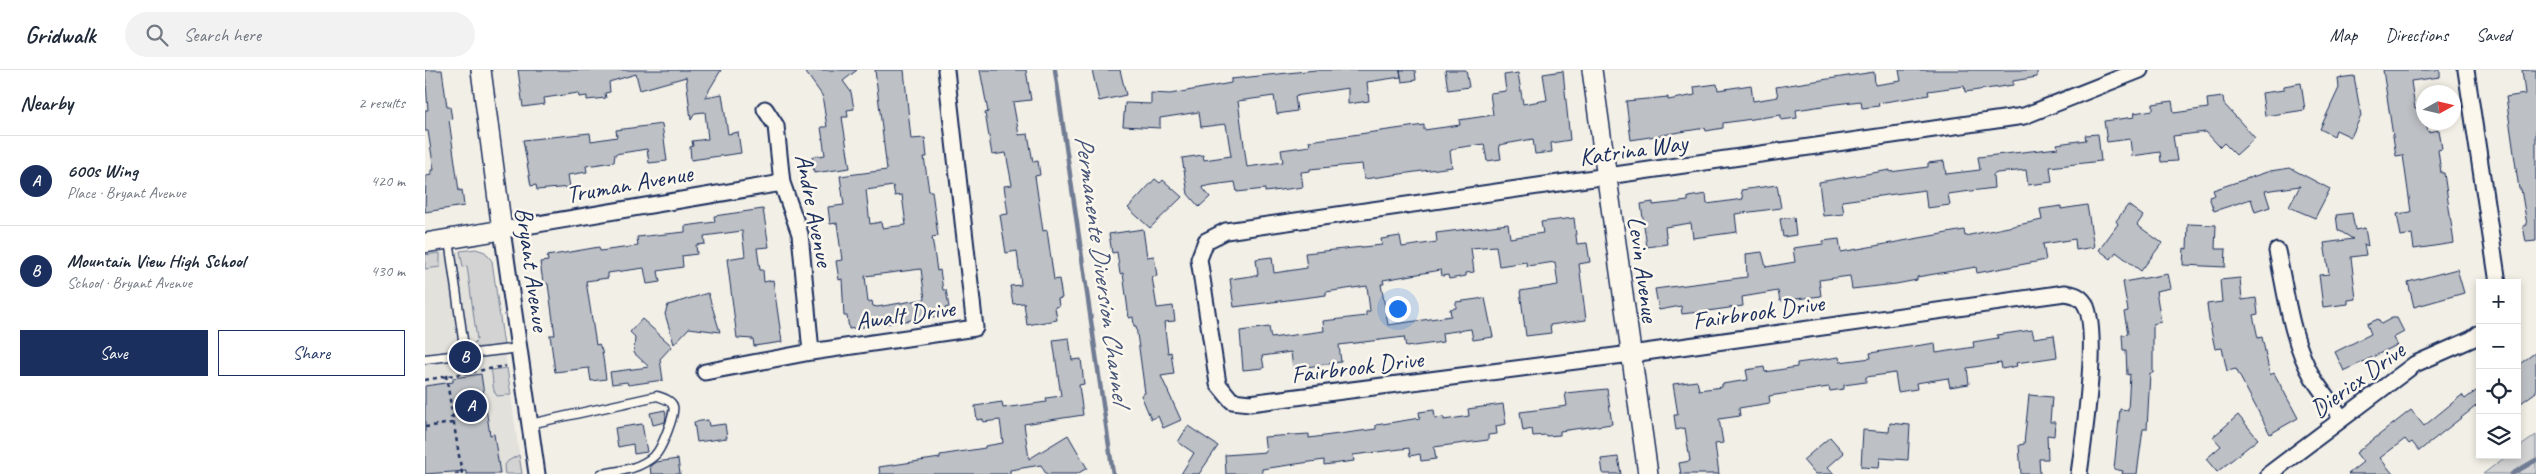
<!DOCTYPE html>
<html lang="en">
<head>
<meta charset="utf-8">
<style>
  body { margin:0; font-family:Caveat,sans-serif; background:#f2f2f3; color:#1f2937 }
  .controls { position:absolute; right:15px; bottom:15px; display:grid; overflow:hidden; border-radius:0px; box-shadow:0 2px 8px #0003 }
  .controls button { width:45px; height:45px; display:grid; place-items:center; padding:0; border:0; border-bottom:1px solid #e0e1e3; background:#fff; color:#1f2937; font:25px sans-serif }
  .compass { position:absolute; left:1991px; top:15px; width:45px; height:45px; border-radius:50%; background:#fff; box-shadow:0 2px 8px #0003; rotate:82deg }
  .you { position:absolute; left:972px; top:238px; width:18px; height:18px; margin:-12px; border:4px solid #fff; border-radius:50%; background:#1a73e8; box-shadow:0 0 0 8px #1a73e833 }
  .badge { display:grid; place-items:center; width:32px; height:32px; border-radius:50%; background:#1b2f5e; color:#fff; font-size:16px; font-weight:700 }
  .pin { position:absolute; translate:-50% -50%; border:2px solid #fff; box-shadow:0 1px 5px #0006 }
  .list { margin:0; padding:0; list-style:none }
  h2 { display:flex; justify-content:space-between; align-items:center; height:65px; margin:0; padding:0 20px; font-size:21px }
  h2 small { font-size:16px; font-weight:400; color:#747a83 }
  .list li { display:grid; grid-template-columns:32px 1fr auto; gap:15px; align-items:center; box-sizing:border-box; height:90px; padding:0 20px; border-top:1px solid #e0e1e3 }
  .list b { display:block; font-size:19px; white-space:nowrap }
  .list p { margin:0; font-size:16px; white-space:nowrap; color:#747a83 }
  .list em { font-size:16px; font-style:normal; color:#747a83 }
  .actions { display:flex; gap:10px; padding:15px 20px }
  .actions a { flex:1; padding:11px 0; border:1px solid #1b2f5e; border-radius:0px; text-align:center; font-size:18px; color:#1b2f5e }
  .actions .main { background:#1b2f5e; color:#fff }
  .icon { flex:none; width:28px; height:28px; fill:none; stroke:currentColor; stroke-width:2; stroke-linecap:round; stroke-linejoin:round }
  .map { position:relative; flex:none; width:2111px; height:404px; overflow:hidden }
  header { display:flex; align-items:center; gap:30px; box-sizing:border-box; height:70px; padding:0 25px; background:#fff; border-bottom:1px solid #e0e1e3 }
  header strong { font-size:24px }
  nav { display:flex; gap:28px; margin-inline-start:auto; font-size:18px }
  .search { width:350px; height:45px; background:#f2f2f3; display:flex; align-items:center; gap:12px; box-sizing:border-box; padding:0 18px; border-radius:28px; color:#747a83; font-size:19px }
  main { display:flex }
  aside { flex:1; background:#fff }
  .map>svg:first-child { display:block }
  .built { fill:#e2e1dc }
  .green { fill:#d2d3d2; stroke:#768198 }
  .lines { fill:none; stroke-linecap:round; stroke-linejoin:round }
  .stream { stroke:#707b93; stroke-width:4.5 }
  .building { fill:#bdc0c4; stroke:#1b2f5e; fill-rule:evenodd }
  .service-casing { stroke:#1b2f5e; stroke-width:11 }
  .minor-casing { stroke:#1b2f5e; stroke-width:19 }
  .tertiary-casing { stroke:#1b2f5e; stroke-width:22 }
  .path { stroke:#1b2f5e; stroke-width:2.5; stroke-dasharray:4 4; stroke-linecap:butt }
  .service { stroke:#fbf7ec; stroke-width:8 }
  .minor { stroke:#fbf7ec; stroke-width:15 }
  .tertiary { stroke:#fbf7ec; stroke-width:19 }
  .labels { text-anchor:middle; stroke-width:5; stroke-linejoin:round; paint-order:stroke }
  .street-label { font-size:25px; fill:#1b2f5e; stroke:#fbf7ec }
  .water-label { font-size:26px; font-style:italic; fill:#465579; stroke:#fbf7ec }
</style>
</head>
<body>
<header>
<strong>Gridwalk</strong>
<div class="search"><svg class="icon" aria-label="search" viewBox="0 0 24 24"><circle cx="10" cy="10" r="6"/><path d="M15 15l6 6"/></svg>Search here</div>
<nav><a>Map</a><a>Directions</a><a>Saved</a></nav>
</header>
<main>
<aside>
<h2>Nearby<small>2 results</small></h2>
<ul class="list">
<li><span class="badge">A</span><div><b>600s Wing</b><p>Place · Bryant Avenue</p></div><em>420 m</em></li>
<li><span class="badge">B</span><div><b>Mountain View High School</b><p>School · Bryant Avenue</p></div><em>430 m</em></li>
</ul>
<div class="actions"><a class="main">Save</a><a>Share</a></div>
</aside>
<div class="map">
<svg width="2111" height="404" viewBox="0 0 2111 404">
  <rect width="100%" height="100%" fill="#f2efe6"/>
  <filter id="ink" filterUnits="userSpaceOnUse"><feTurbulence type="fractalNoise" baseFrequency=".02" numOctaves="2"/><feDisplacementMap in="SourceGraphic" scale="10" xChannelSelector="R" yChannelSelector="G"/><feConvolveMatrix kernelMatrix="1 2 1 2 8 2 1 2 1" color-interpolation-filters="sRGB"/></filter>
  <g filter="url(#ink)">
    <path class="built" d="M 51,179 L 60,182 L 67,191 L 97,404 L 0,404 L 0,185 Z"/>
    <path class="green" d="M 51,179 L 60,182 L 67,191 L 79,276 L 54,279 L 44,278 L 52,270 L 42,196 L 38,197 L 35,181 Z
      M 15,183 L 15,197 L 0,199 L 0,185 Z
      M 82,298 L 86,325 L 72,326 C 66,319 69,309 66,300 Z
      M 2111,365 L 2111,404 L 2058,404 L 2083,385 L 2092,385 L 2092,379 Z
      M 94,385 L 97,404 L 80,404 L 79,396 L 83,391 Z"/>
    <g class="lines">
      <path class="stream" d="M 630,0 L 688,404
        M 2087,404 L 2111,390"/>
    </g>
    <path class="building" d="M 0,0 L 17,0 L 22,37 L 25,37 L 27,49 L 24,50 L 34,121 L 37,120 L 39,136 L 0,142 L 1,106 L 6,105 L 6,100 L 9,100 L 3,61 L 0,61 L 0,40 L 3,40 Z
      M 93,0 L 296,0 L 280,27 L 297,24 L 303,64 L 313,62 L 316,83 L 266,90 L 265,77 L 268,76 L 267,71 L 283,69 L 280,42 L 270,43 L 266,50 L 261,7 L 215,20 L 211,4 L 184,12 L 185,22 L 180,23 L 181,28 L 162,30 L 162,26 L 154,27 L 153,23 L 119,28 L 120,34 L 98,37 Z
      M 379,0 L 432,0 L 418,11 L 426,22 L 429,39 L 422,40 L 423,47 L 417,47 L 425,98 L 389,103 L 387,87 L 400,85 L 396,57 L 402,57 L 397,25 Z
      M 450,0 L 479,0 L 486,69 L 500,68 L 502,87 L 499,87 L 504,121 L 507,121 L 513,166 L 507,167 L 512,201 L 515,200 L 518,220 L 521,220 L 524,237 L 520,238 L 521,245 L 424,259 L 422,246 L 419,246 L 417,209 L 414,210 L 411,191 L 417,190 L 412,153 L 405,154 L 403,137 L 419,135 L 415,106 L 462,100 ZM 468,116 L 470,126 L 477,125 L 481,155 L 457,158 L 456,152 L 445,154 L 441,120 ZM 496,199 L 500,229 L 452,237 L 448,236 L 447,231 L 443,232 L 440,206 Z
      M 555,0 L 601,0 L 606,30 L 588,32 L 594,65 L 603,64 L 608,92 L 613,91 L 615,105 L 610,106 L 618,161 L 622,160 L 629,210 L 634,209 L 637,228 L 633,229 L 634,236 L 630,237 L 632,250 L 602,255 L 599,233 L 588,234 L 585,216 L 596,215 L 592,181 L 581,183 L 575,145 L 583,144 L 579,116 L 587,115 L 581,83 L 567,85 L 560,43 L 563,42 Z
      M 667,0 L 695,0 L 701,25 L 674,31 Z
      M 891,0 L 975,0 L 976,7 L 942,12 L 944,31 L 923,34 L 923,18 L 870,26 L 872,41 L 852,44 L 849,26 L 813,31 L 822,97 L 858,92 L 856,80 L 885,76 L 884,71 L 999,55 L 999,60 L 1035,55 L 1034,50 L 1068,45 L 1065,23 L 1081,21 L 1079,5 L 1093,3 L 1098,34 L 1122,30 L 1118,4 L 1138,1 L 1145,70 L 1126,73 L 1127,82 L 1110,84 L 1108,69 L 1074,75 L 1076,89 L 1062,91 L 1059,74 L 1031,78 L 1025,81 L 1027,97 L 939,109 L 937,94 L 885,99 L 885,101 L 876,102 L 878,117 L 840,122 L 840,119 L 812,122 L 810,112 L 787,115 L 777,117 L 785,127 L 774,137 L 763,124 L 757,88 L 778,85 L 779,90 L 806,86 L 801,54 L 776,57 L 774,42 L 735,48 L 735,58 L 698,56 L 700,33 L 726,34 L 726,23 L 745,24 L 806,13 L 806,9 Z
      M 975,0 L 990,0 L 991,10 L 977,12 Z
      M 1020,0 L 1041,0 L 1044,17 L 1023,20 Z
      M 1474,0 L 1612,0 L 1612,7 L 1588,11 L 1588,15 L 1540,22 L 1539,16 L 1503,21 L 1504,25 L 1453,33 L 1454,36 L 1437,38 L 1436,31 L 1411,34 L 1371,40 L 1372,48 L 1356,50 L 1356,45 L 1298,53 L 1298,58 L 1281,61 L 1280,58 L 1206,70 L 1201,31 L 1243,27 L 1243,30 L 1270,25 L 1269,17 L 1292,14 L 1293,20 L 1326,15 L 1328,31 L 1353,27 L 1351,17 L 1449,2 L 1450,15 L 1476,11 Z
      M 1958,0 L 2015,0 L 2015,7 L 1986,11 L 1990,39 L 1998,38 L 1998,52 L 2001,52 L 2003,62 L 2014,60 L 2017,79 L 2013,80 L 2016,103 L 2019,103 L 2029,173 L 1989,179 L 1987,164 L 1976,166 L 1972,144 L 1986,142 L 1978,85 L 1971,86 Z
      M 2097,0 L 2111,0 L 2111,171 L 2101,172 L 2098,156 L 2102,155 L 2096,119 L 2094,119 L 2081,27 L 2100,24 Z
      M 1929,6 L 1936,46 L 1926,67 L 1911,60 L 1909,66 L 1895,59 L 1914,18 L 1913,8 Z
      M 1876,13 L 1880,40 L 1840,46 L 1837,23 L 1859,20 L 1859,16 Z
      M 1798,27 L 1799,34 L 1830,68 L 1811,85 L 1799,73 L 1795,77 L 1781,62 L 1748,66 L 1752,91 L 1736,92 L 1735,82 L 1707,86 L 1705,69 L 1682,72 L 1679,51 L 1710,47 L 1709,43 L 1728,40 L 1728,34 L 1747,31 L 1749,43 L 1783,38 L 1782,29 Z
      M 237,54 L 242,91 L 224,93 L 222,79 L 190,84 L 189,92 L 161,96 L 162,102 L 143,105 L 145,117 L 112,120 L 111,115 L 106,116 L 98,70 L 165,63 L 166,71 L 192,67 L 191,60 Z
      M 1673,64 L 1676,91 L 1625,97 L 1627,112 L 1603,115 L 1601,100 L 1572,103 L 1568,105 L 1569,118 L 1523,124 L 1525,135 L 1502,138 L 1500,120 L 1417,131 L 1419,144 L 1398,146 L 1394,112 L 1465,100 L 1465,102 L 1503,97 L 1503,93 L 1519,91 L 1521,104 L 1555,100 L 1553,87 L 1633,78 L 1632,74 L 1661,70 L 1660,65 Z
      M 1865,98 L 1905,119 L 1890,148 L 1864,137 L 1875,116 L 1840,121 L 1845,137 L 1830,142 L 1826,129 L 1789,141 L 1784,127 L 1790,125 L 1788,120 L 1845,101 Z
      M 730,109 L 735,113 L 738,110 L 757,127 L 725,158 L 703,138 Z
      M 1352,115 L 1356,138 L 1310,144 L 1312,162 L 1268,168 L 1266,153 L 1240,157 L 1242,174 L 1222,177 L 1216,134 L 1228,132 L 1228,135 L 1263,131 L 1263,127 L 1281,124 L 1282,134 L 1318,129 L 1316,120 Z
      M 1662,135 L 1669,177 L 1651,180 L 1650,169 L 1618,174 L 1621,190 L 1552,203 L 1551,197 L 1492,207 L 1492,210 L 1471,214 L 1427,219 L 1425,206 L 1394,210 L 1396,226 L 1355,231 L 1353,221 L 1317,227 L 1318,236 L 1290,240 L 1257,244 L 1256,236 L 1234,240 L 1230,219 L 1322,207 L 1321,184 L 1337,182 L 1341,197 L 1370,192 L 1368,178 L 1398,174 L 1398,171 L 1414,169 L 1416,182 L 1539,160 L 1540,166 L 1617,150 L 1615,139 L 1636,136 L 1636,139 Z
      M 1703,135 L 1718,146 L 1712,155 L 1737,173 L 1716,201 L 1691,182 L 1686,189 L 1674,180 L 1693,154 L 1691,151 Z
      M 338,139 L 344,177 L 332,178 L 335,200 L 338,200 L 339,212 L 348,210 L 357,272 L 329,276 L 328,269 L 312,268 L 302,189 L 320,186 L 317,161 L 279,166 L 280,174 L 271,175 L 272,184 L 257,186 L 258,197 L 233,201 L 235,212 L 222,214 L 219,198 L 183,203 L 183,208 L 161,211 L 171,275 L 174,274 L 177,281 L 181,309 L 166,311 L 164,298 L 130,302 L 125,265 L 130,265 L 123,214 L 118,212 L 115,192 L 123,191 L 122,186 L 174,177 L 175,181 L 213,176 L 212,167 L 260,162 L 260,156 L 290,152 L 289,146 Z
      M 1927,143 L 1930,160 L 1940,158 L 1943,176 L 1939,174 L 1941,185 L 1926,187 L 1931,229 L 1923,230 L 1923,234 L 1898,237 L 1894,205 L 1904,204 L 1899,173 L 1928,169 L 1913,160 L 1911,145 Z
      M 1369,147 L 1371,165 L 1358,167 L 1355,149 Z
      M 1149,148 L 1152,174 L 1162,173 L 1165,192 L 1154,194 L 1161,250 L 1125,255 L 1126,263 L 1101,266 L 1095,221 L 1133,215 L 1130,192 L 1102,196 L 1101,192 L 1074,196 L 1071,176 L 1046,178 L 1049,202 L 1041,203 L 1041,206 L 1024,209 L 1023,205 L 1017,206 L 1016,200 L 958,210 L 959,214 L 956,214 L 963,255 L 1026,246 L 1025,239 L 1031,238 L 1031,232 L 1060,228 L 1068,267 L 1048,270 L 1046,259 L 1017,263 L 1018,272 L 981,277 L 979,267 L 947,271 L 914,275 L 916,292 L 868,299 L 866,282 L 837,286 L 839,298 L 818,300 L 815,261 L 844,257 L 846,268 L 899,261 L 898,251 L 941,246 L 941,242 L 945,241 L 942,216 L 901,222 L 901,225 L 809,237 L 805,209 L 833,205 L 831,189 L 847,187 L 849,203 L 882,198 L 880,183 L 957,175 L 956,169 L 975,166 L 977,177 L 1012,172 L 1011,163 L 1083,154 L 1085,168 L 1118,163 L 1116,152 Z
      M 1763,154 L 1791,155 L 1790,179 L 1801,179 L 1800,197 L 1758,195 L 1759,178 L 1762,179 Z
      M 718,159 L 722,187 L 729,186 L 732,206 L 727,207 L 732,238 L 748,236 L 750,251 L 739,252 L 743,283 L 746,282 L 749,304 L 736,306 L 756,350 L 738,358 L 733,346 L 726,349 L 716,325 L 720,323 L 711,256 L 709,256 L 708,247 L 704,248 L 698,203 L 695,204 L 692,182 L 687,183 L 684,164 Z
      M 2032,199 L 2039,223 L 1989,237 L 1983,212 Z
      M 1743,204 L 1746,218 L 1731,221 L 1736,252 L 1728,254 L 1728,303 L 1725,303 L 1722,359 L 1718,359 L 1712,404 L 1697,404 L 1698,401 L 1689,399 L 1695,339 L 1703,340 L 1705,304 L 1702,305 L 1701,280 L 1698,280 L 1697,265 L 1703,264 L 1699,242 L 1703,241 L 1698,212 Z
      M 1815,208 L 1817,230 L 1831,228 L 1833,244 L 1828,245 L 1833,268 L 1837,267 L 1845,305 L 1849,303 L 1873,348 L 1845,364 L 1811,299 L 1802,301 L 1797,278 L 1790,279 L 1784,250 L 1782,234 L 1797,232 L 1795,210 Z
      M 283,223 L 295,262 L 264,258 L 249,274 L 240,244 L 243,235 Z
      M 1967,248 L 1972,248 L 1979,262 L 1968,268 L 1972,275 L 1919,301 L 1910,282 L 1946,264 L 1942,254 L 1953,249 L 1956,254 Z
      M 217,249 L 247,276 L 235,289 L 238,310 L 203,315 L 202,312 L 187,314 L 185,302 L 224,297 L 209,283 L 210,267 L 205,262 Z
      M 1607,260 L 1609,268 L 1629,265 L 1632,287 L 1591,293 L 1592,296 L 1577,299 L 1576,293 L 1542,298 L 1544,314 L 1525,317 L 1523,308 L 1491,313 L 1492,319 L 1473,322 L 1470,303 L 1441,307 L 1441,312 L 1419,315 L 1419,319 L 1405,321 L 1404,317 L 1344,326 L 1345,333 L 1314,338 L 1315,346 L 1294,349 L 1298,373 L 1290,374 L 1294,404 L 1256,404 L 1254,393 L 1265,391 L 1260,358 L 1251,360 L 1249,345 L 1253,345 L 1248,314 L 1272,311 L 1274,320 L 1297,317 L 1297,314 L 1323,310 L 1321,300 L 1339,297 L 1340,302 L 1372,297 L 1372,293 L 1414,287 L 1415,292 L 1446,288 L 1445,283 L 1510,273 L 1511,283 L 1549,277 L 1548,272 L 1573,268 L 1572,265 Z
      M 644,268 L 647,290 L 656,289 L 659,314 L 654,315 L 658,345 L 599,354 L 604,389 L 643,365 L 662,398 L 652,404 L 621,404 L 616,395 L 585,400 L 585,404 L 455,404 L 454,397 L 515,388 L 515,385 L 560,378 L 560,376 L 578,373 L 575,350 L 558,352 L 558,349 L 552,350 L 550,336 L 577,332 L 578,338 L 622,332 L 621,328 L 636,326 L 628,270 Z
      M 2111,282 L 2111,322 L 2092,336 L 2092,296 Z
      M 56,304 L 65,365 L 69,364 L 75,404 L 41,404 L 41,401 L 0,404 L 0,316 L 28,312 L 28,308 Z
      M 2055,318 L 2055,333 L 1994,381 L 1987,372 L 1984,374 L 1980,369 L 1955,388 L 1968,404 L 1923,404 L 1938,392 L 1931,383 L 1986,340 L 1999,356 L 2037,325 L 2040,329 Z
      M 1182,319 L 1187,354 L 1135,361 L 1135,365 L 1121,366 L 1121,365 L 1108,366 L 1107,359 L 1098,361 L 1095,342 L 1142,336 L 1140,323 Z
      M 1604,325 L 1627,327 L 1625,352 L 1630,352 L 1629,366 L 1622,365 L 1623,389 L 1614,389 L 1615,404 L 1596,404 L 1594,375 L 1599,374 Z
      M 1078,334 L 1081,354 L 1071,356 L 1072,364 L 1063,365 L 1063,370 L 1009,377 L 1011,389 L 996,391 L 995,384 L 985,386 L 984,378 L 928,385 L 929,391 L 899,395 L 899,390 L 837,399 L 837,404 L 801,404 L 800,385 L 841,382 L 839,367 L 884,364 L 884,368 L 951,359 L 951,355 L 995,348 L 994,342 L 1009,340 L 1010,348 L 1019,347 L 1019,350 L 1044,346 L 1043,339 Z
      M 240,340 L 241,346 L 240,352 L 228,355 L 225,343 Z
      M 1813,345 L 1833,369 L 1792,402 L 1781,389 L 1796,376 L 1788,367 Z
      M 283,350 L 284,356 L 300,354 L 302,368 L 272,372 L 269,352 Z
      M 1465,353 L 1485,355 L 1483,390 L 1455,388 L 1454,398 L 1436,397 L 1438,360 L 1464,362 Z
      M 217,354 L 222,382 L 209,384 L 208,374 L 193,377 L 190,358 Z
      M 763,356 L 793,376 L 774,404 L 756,404 L 769,383 L 753,372 Z
      M 1405,367 L 1419,383 L 1403,397 L 1409,404 L 1390,404 L 1378,390 Z
      M 1193,387 L 1196,404 L 1178,404 L 1176,389 Z
      M 253,389 L 255,404 L 226,404 L 225,396 L 231,392 Z"/>
    <g class="lines">
      <defs>
        <path id="service" d="M 24,170 L 40,284
          M 0,289 L 94,278
          M 105,354 L 232,326 C 238,328 246,330 248,336 C 251,343 236,380 230,385 C 215,399 196,401 176,404"/>
        <path id="minor" d="M 2041,0 L 2073,213
          M 340,39 L 351,56 L 357,113 L 375,164 L 386,282
          M 1852,181 C 1861,222 1866,271 1888,308 C 1897,322 1908,335 1917,349
          M 280,302 L 386,282 L 550,258 L 521,0
          M 112,404 L 77,160 L 357,113
          M 1654,404 C 1658,373 1677,253 1658,231 C 1653,225 1647,224 1640,223 L 1206,284 L 825,333 L 807,331 L 793,314 L 774,189 L 781,171 L 801,161 L 1599,46 L 1715,0
          M 1844,404 L 1990,294 L 2047,269 L 2055,263"/>
        <path id="tertiary" d="M 1167,0 L 1223,404
          M 0,173 L 77,160 L 56,0"/>
      </defs>
      <use href="#service" class="service-casing"/>
      <use href="#minor" class="minor-casing"/>
      <use href="#tertiary" class="tertiary-casing"/>
      <path class="path" d="M 21,305 L 37,404
        M 0,310 L 81,296
        M 0,357 L 27,353 L 26,346
        M 30,404 L 37,403"/>
      <use href="#service" class="service"/>
      <use href="#minor" class="minor"/>
      <use href="#tertiary" class="tertiary"/>
    </g>
  </g>
  <g class="labels">
    <g class="street-label">
      <text transform="translate(1208 79) rotate(-8)" y="9">Katrina Way</text>
      <text transform="translate(204 113) rotate(-10)" y="9">Truman Avenue</text>
      <text transform="translate(390 140) rotate(79)" y="9">Andre Avenue</text>
      <text transform="translate(108 199) rotate(82)" y="9">Bryant Avenue</text>
      <text transform="translate(1219 199) rotate(82)" y="9">Levin Avenue</text>
      <text transform="translate(1333 241) rotate(-8)" y="9">Fairbrook Drive</text>
      <text transform="translate(480 244) rotate(-8)" y="9">Awalt Drive</text>
      <text transform="translate(932 296) rotate(-7)" y="9">Fairbrook Drive</text>
      <text transform="translate(1932 309) rotate(-36)" y="9">Diericx Drive</text>
    </g>
    <g class="water-label">
      <text transform="translate(678 199) rotate(82)" y="9">Permanente Diversion Channel</text>
    </g>
  </g>
</svg>
<div class="controls">
<button>+</button>
<button>−</button>
<button><svg class="icon" aria-label="locate" viewBox="0 0 24 24"><circle cx="12" cy="12" r="6"/><path d="M12 2v4M12 18v4M2 12h4M18 12h4"/></svg></button>
<button><svg class="icon" aria-label="layers" viewBox="0 0 24 24"><path d="M12 4l9 5-9 5-9-5zM3 14l9 5 9-5"/></svg></button>
</div>
<svg class="compass" viewBox="-18 -18 36 36"><path d="M0-13l5 13h-10z" fill="#e53935"/><path d="M0 13l5-13h-10z" fill="#747a83"/></svg>
<div class="you"></div>
<div class="pin badge" style="left:46px;top:336px">A</div>
<div class="pin badge" style="left:40px;top:287px">B</div>
</div>
</main>
</body>
</html>
